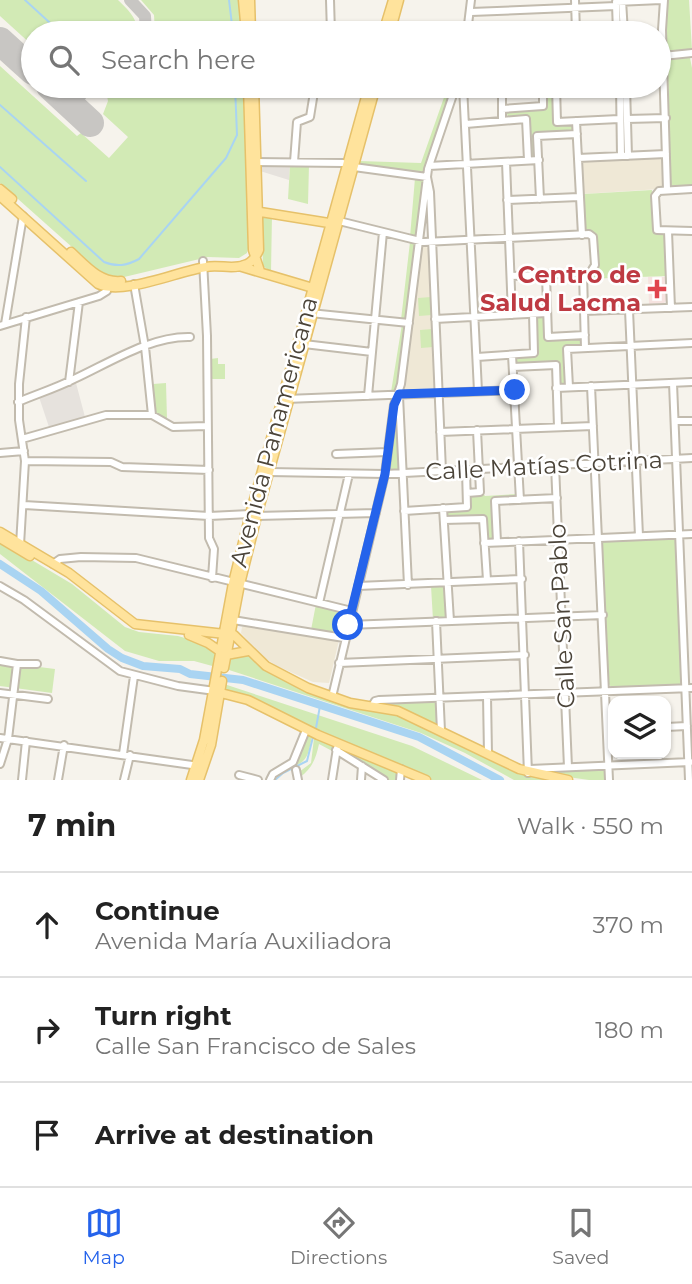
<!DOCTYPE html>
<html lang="en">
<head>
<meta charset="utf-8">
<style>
  body { margin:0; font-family:Montserrat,sans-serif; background:#f2f2f2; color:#222 }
  .controls { position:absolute; right:21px; bottom:21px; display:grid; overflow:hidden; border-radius:14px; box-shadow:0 2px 5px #0004 }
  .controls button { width:63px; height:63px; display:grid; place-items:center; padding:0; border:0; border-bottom:2px solid #e0e0e0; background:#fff; color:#222; font:35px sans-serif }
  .stop { position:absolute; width:21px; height:21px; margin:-16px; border:5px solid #2563eb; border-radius:50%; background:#fff }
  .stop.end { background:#2563eb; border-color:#fff; box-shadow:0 2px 7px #0008 }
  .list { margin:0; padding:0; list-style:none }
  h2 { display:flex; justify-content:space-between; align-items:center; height:91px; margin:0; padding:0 28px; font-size:30px }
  h2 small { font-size:23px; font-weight:400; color:#767676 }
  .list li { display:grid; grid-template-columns:46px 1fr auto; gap:21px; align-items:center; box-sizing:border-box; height:105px; padding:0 28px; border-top:2px solid #e0e0e0 }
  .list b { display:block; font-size:26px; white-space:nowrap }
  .list p { margin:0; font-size:23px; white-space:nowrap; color:#767676 }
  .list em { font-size:23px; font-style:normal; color:#767676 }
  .icon { flex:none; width:38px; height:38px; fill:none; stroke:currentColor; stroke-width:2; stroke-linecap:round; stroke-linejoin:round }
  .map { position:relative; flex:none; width:692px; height:780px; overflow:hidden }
  .search { position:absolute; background:#fff; box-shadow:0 2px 5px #0004; left:21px; right:21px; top:21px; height:77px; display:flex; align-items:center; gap:18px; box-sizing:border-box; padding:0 24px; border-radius:38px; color:#767676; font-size:26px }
  .sheet { height:406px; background:#fff }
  nav { display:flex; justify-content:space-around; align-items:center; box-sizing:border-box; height:98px; border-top:2px solid #e0e0e0; background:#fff; font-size:19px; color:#767676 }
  nav a { display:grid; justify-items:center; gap:4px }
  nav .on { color:#2563eb }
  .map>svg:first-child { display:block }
  .industrial { fill:#e6e2dd }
  .education { fill:#efe8d6 }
  .medical { fill:#f6e3e0 }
  .green { fill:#d2eab5 }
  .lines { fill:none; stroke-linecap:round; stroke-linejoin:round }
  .stream { stroke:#a9d4f2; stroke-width:2 }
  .river { stroke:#a9d4f2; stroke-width:8 }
  .taxiway { stroke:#c8c6c3; stroke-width:12 }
  .runway { stroke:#c8c6c3; stroke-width:28 }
  .minor-casing { stroke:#c2bbae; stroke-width:10 }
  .major-casing { stroke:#e6c16a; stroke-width:11 }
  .minor { stroke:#fff; stroke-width:6 }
  .major { stroke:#ffe39c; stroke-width:8 }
  .route { stroke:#2563eb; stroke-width:9 }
  .health-dot { fill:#e0444e; stroke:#fff; stroke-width:2.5 }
  .labels { text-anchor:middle; stroke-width:5; stroke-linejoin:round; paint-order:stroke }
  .health-label { font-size:24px; font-weight:bold; fill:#be3a42; stroke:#fff; text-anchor:end }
  .street-label { font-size:24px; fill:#4b4439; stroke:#fff }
</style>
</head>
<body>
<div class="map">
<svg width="692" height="780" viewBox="0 0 692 780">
  <rect width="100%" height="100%" fill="#f6f3ec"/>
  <path class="industrial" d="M 260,165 L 290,165 L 289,180 L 260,171 Z
    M 76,383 L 85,417 L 49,427 L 39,397 Z"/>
  <path class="education" d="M 659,157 L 662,160 L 664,184 L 660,189 L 582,194 L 581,162 L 583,160 Z
    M 424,246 L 430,249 L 436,388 L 434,390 L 404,392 L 421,250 Z
    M 246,626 L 339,640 L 329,683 L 313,682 L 277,666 L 262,656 L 241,633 L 242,627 Z"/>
  <path class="medical" d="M 648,277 L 665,277 L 666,301 L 664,303 L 649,304 Z"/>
  <path class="green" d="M 0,0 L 118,0 C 128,10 139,19 136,33 L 33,33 L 33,46 L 0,16 Z
    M 141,0 L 239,0 L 243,33 L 155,33 L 154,15 Z
    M 665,0 L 689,0 L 692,50 L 667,51 Z
    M 687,57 L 690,58 L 692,68 L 692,187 L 672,187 L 670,186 L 665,63 L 669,59 Z
    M 0,66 L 77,136 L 81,133 L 109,158 L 128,137 L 103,114 L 108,101 L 105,86 L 244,86 L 249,245 L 247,253 L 239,258 L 208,257 L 120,278 L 114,278 L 100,272 L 0,183 Z
    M 448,86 L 453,86 L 424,172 L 358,166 L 359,161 L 421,163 Z
    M 546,86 L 553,86 L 555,123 L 575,124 L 577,131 L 540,134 L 536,156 L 532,157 L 528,118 L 509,118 L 506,112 L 507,110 L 544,108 Z
    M 290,165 L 309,165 L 308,204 L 288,199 Z
    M 415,178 L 421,179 L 424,182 L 417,235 L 410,237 Z
    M 652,190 L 655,230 L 665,236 L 667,276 L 585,279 L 586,276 L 596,273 L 599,267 L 597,238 L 585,231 L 584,194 Z
    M 261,213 L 272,215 L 271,272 L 263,266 Z
    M 410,242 L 416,245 L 407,321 L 401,320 Z
    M 431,297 L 432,315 L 419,316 L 418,298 Z
    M 535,316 L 543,317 L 545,339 L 582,339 L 581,346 L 565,347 L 566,385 L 559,385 L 557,365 L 515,365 L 513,357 L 534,355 Z
    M 402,324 L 406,324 L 398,392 L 391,392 Z
    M 432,329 L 433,347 L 421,348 L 420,330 Z
    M 218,358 L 218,364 L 225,364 L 225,379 L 211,379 L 210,359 Z
    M 166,383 L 167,419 L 155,413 L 153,384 Z
    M 397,410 L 401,469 L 399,471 L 389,471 Z
    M 482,492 L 485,496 L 517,494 L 516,498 L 496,499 L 494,539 L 487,539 L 485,519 L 447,518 L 446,510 L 468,509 L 469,496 Z
    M 677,538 L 683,684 L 612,688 L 608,683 L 601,541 Z
    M 0,541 L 72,584 L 125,627 L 139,632 L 178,636 L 192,640 L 207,646 L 219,655 L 216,667 L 194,661 L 159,661 L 125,651 L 0,554 Z
    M 431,586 L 445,586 L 446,619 L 433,620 Z
    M 316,604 L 345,612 L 341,632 L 311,630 Z
    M 247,655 C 275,678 309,695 344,705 C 364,710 384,711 403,717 L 517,773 L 546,780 L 514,780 L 465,753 L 421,733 L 226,669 L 229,656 Z
    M 0,662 L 55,669 L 52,693 L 0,686 Z
    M 224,684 L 412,746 L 482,780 L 432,780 L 311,730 L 224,690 Z
    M 435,700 L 437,701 L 437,725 L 408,711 L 382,703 Z
    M 308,735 L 312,737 C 309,749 309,760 297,765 L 295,760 L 305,736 Z
    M 314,738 L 332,745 L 334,752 L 319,744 C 316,758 312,769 300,777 L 299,772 L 311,763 Z
    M 342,749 L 396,772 L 396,780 L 387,780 L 340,751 Z
    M 604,768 L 607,771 L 607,780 L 589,780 L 539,773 Z"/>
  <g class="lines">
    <path class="stream" d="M 25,0 L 61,33
      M 229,0 L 233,33
      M 0,105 L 86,181
      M 0,167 L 104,262 C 117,267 126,266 139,259 L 226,158 L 237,135 L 235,86
      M 316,728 L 320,706
      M 275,780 L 283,773 L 307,761 L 313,737"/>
    <path class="river" d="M 0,564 L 41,591 L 108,649 L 122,658 L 143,666 L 180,669 L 190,674 L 243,680 L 419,737 L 500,780"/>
    <path class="taxiway" d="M 130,0 L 145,16 L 146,33
      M 64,86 L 80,89 L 81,95"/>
    <path class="runway" d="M 0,41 L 33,71
      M 50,86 L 90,123"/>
    <defs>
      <path id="minor" d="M 330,0 L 331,33
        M 575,0 L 576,33
        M 622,0 L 624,33
        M 664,0 L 662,30 L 667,190
        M 616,2 L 661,0
        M 616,4 L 617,33
        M 471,12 L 616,6
        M 467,33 L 471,0
        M 663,56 L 692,53
        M 463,86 L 478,391
        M 556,86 L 557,122 L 619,119
        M 620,86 L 621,156
        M 626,86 L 628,156
        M 502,109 L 543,106 L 543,86
        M 627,119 L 666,118
        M 502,120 L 502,86
        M 576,121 L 582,235
        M 466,124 L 526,119 L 528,160
        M 578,158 L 666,154
        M 252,162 L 343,163 L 354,167 L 427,177 L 430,192 L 442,471
        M 294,162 L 297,122 L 310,117 L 315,86
        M 506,162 L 512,315
        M 429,166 L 539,160
        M 692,189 L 659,191 L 655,196 L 657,230 L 692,231
        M 540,199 L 537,136 L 577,134
        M 507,200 L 579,197
        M 339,221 L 424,242 L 589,234 L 593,237 L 595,265 L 590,273 L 511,276
        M 668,231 L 671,308
        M 203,261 L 207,336 L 209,538 L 214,549 L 212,578
        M 583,273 L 585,348
        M 546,275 L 548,337 L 585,335
        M 134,284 L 145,347 L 152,415
        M 629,310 L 639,536
        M 584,311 L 692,307
        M 310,313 L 409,323
        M 435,319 L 547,313
        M 5,324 L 23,216
        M 0,326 L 99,296 L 107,291 L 109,284
        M 304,344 L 372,352
        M 512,355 L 520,500
        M 477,357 L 534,353 L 533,314
        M 513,367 L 556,365 L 558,427
        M 69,382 L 79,302
        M 673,383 L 689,780
        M 591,386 L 609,780
        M 569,387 L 567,349 L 692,343
        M 556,388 L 692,382
        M 368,396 L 383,232
        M 399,396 L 408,585
        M 286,399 L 515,390
        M 18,402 C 37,394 56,388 74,379 C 109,363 150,336 190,337
        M 675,421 L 692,421
        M 440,432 L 593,426
        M 22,439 L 106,415 L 152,415 L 173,427 L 207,426
        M 0,453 L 24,451
        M 336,454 L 387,452
        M 25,461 L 111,462 L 122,467 L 209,470
        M 555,465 L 568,767
        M 269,472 L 385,474 L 692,458
        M 467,493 L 480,492 L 477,430
        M 24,505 L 209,516 L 250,514 L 257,516 L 376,513
        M 443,508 L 450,621
        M 404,511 L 467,507 L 466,470
        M 444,520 L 483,519 L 487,580
        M 519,541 L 528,773
        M 497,542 L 495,501 L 557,498
        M 484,543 L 692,534
        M 20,545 L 25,461 L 19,420 L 19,384 L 26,317
        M 53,564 L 60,559 L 81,557 L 136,558 L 352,611
        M 0,586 L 24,600 L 120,671 L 178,686 L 215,691
        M 358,586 L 522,579
        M 319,603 L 349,474
        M 233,620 L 344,638
        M 436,621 L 441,731
        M 348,625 L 603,615
        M 0,661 L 17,664 L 37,664
        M 339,663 L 525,655
        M 0,693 L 48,699
        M 487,696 L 488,754
        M 332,697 L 385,474 L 394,405 L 401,384 L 428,169 L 456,86
        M 372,706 L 375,701 L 379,700 L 692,688
        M 666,727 L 687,726
        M 0,738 L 199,766
        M 336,750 L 384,780
        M 123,754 L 134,676
        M 0,764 L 8,739 L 17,664
        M 530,769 L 690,762
        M 296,770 L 298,780
        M 239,775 L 258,780
        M 22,780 L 26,741
        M 58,780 L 64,745
        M 124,780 L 130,755
        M 270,780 L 273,774 L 293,762 L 306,730
        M 332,780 L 337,748
        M 361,780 L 362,766
        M 400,780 L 401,769"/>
      <path id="major" d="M 243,0 L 246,33
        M 250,0 L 251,33
        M 383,33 L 393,0
        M 390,33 L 399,0
        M 248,86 L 253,250 L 260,271
        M 0,189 L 12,199
        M 0,196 L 98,284 C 123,296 178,271 206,267 C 218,264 233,270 244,265 C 252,263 256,257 259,250 L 254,86
        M 254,211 L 335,224
        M 71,252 C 86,266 100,283 121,281
        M 242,267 L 313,288
        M 0,532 L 69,573 L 135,624 L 234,635 L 266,666 L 308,688 L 350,703 L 398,711 L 519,769 L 568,780
        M 0,538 L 30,556
        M 189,635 L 208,643 L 221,652
        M 226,655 L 248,651
        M 224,668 L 240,584 L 257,516 L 376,86
        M 217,692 L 248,700 L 318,735 L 426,780
        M 191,780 L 204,740 L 233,583 L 250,514 L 369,86
        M 199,780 L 211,745 L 222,681"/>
    </defs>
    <use href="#minor" class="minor-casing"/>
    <use href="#major" class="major-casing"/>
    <use href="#minor" class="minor"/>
    <use href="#major" class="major"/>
  </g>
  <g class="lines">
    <path class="route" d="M 348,625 L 385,474 L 394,405 L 399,394 L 515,390"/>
  </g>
  <path class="health-dot" d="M653.5 278.5h7v7h7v7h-7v7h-7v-7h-7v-7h7z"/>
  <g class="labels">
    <g class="health-label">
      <text x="641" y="283">Centro de<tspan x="641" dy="28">Salud Lacma</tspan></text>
    </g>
    <g class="street-label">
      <text transform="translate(274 432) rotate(-75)" y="8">Avenida Panamericana</text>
      <text transform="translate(544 466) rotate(-3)" y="8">Calle Matías Cotrina</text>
      <text transform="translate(562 616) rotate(-93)" y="8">Calle San Pablo</text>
    </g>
  </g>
</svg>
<div class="controls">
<button><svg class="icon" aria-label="layers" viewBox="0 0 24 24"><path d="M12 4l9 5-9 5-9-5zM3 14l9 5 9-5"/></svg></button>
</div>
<div class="stop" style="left:348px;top:625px"></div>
<div class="stop end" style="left:515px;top:390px"></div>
<div class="search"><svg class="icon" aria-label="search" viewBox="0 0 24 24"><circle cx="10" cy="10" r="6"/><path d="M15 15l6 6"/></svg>Search here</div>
</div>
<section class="sheet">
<h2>7 min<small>Walk · 550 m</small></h2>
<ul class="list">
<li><svg class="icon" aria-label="ahead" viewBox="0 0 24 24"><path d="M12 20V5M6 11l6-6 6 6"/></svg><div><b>Continue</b><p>Avenida María Auxiliadora</p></div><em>370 m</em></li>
<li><svg class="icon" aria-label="right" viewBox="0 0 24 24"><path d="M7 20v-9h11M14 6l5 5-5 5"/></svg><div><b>Turn right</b><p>Calle San Francisco de Sales</p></div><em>180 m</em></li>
<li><svg class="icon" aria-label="arrive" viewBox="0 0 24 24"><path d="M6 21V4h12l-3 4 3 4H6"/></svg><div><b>Arrive at destination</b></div></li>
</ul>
</section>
<nav>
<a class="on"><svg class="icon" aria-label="map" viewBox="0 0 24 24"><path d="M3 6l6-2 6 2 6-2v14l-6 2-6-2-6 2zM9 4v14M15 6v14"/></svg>Map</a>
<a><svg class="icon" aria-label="directions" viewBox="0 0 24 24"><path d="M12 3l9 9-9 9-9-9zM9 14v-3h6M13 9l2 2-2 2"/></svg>Directions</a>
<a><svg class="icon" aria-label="saved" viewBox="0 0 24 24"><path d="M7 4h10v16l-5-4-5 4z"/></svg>Saved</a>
</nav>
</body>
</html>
